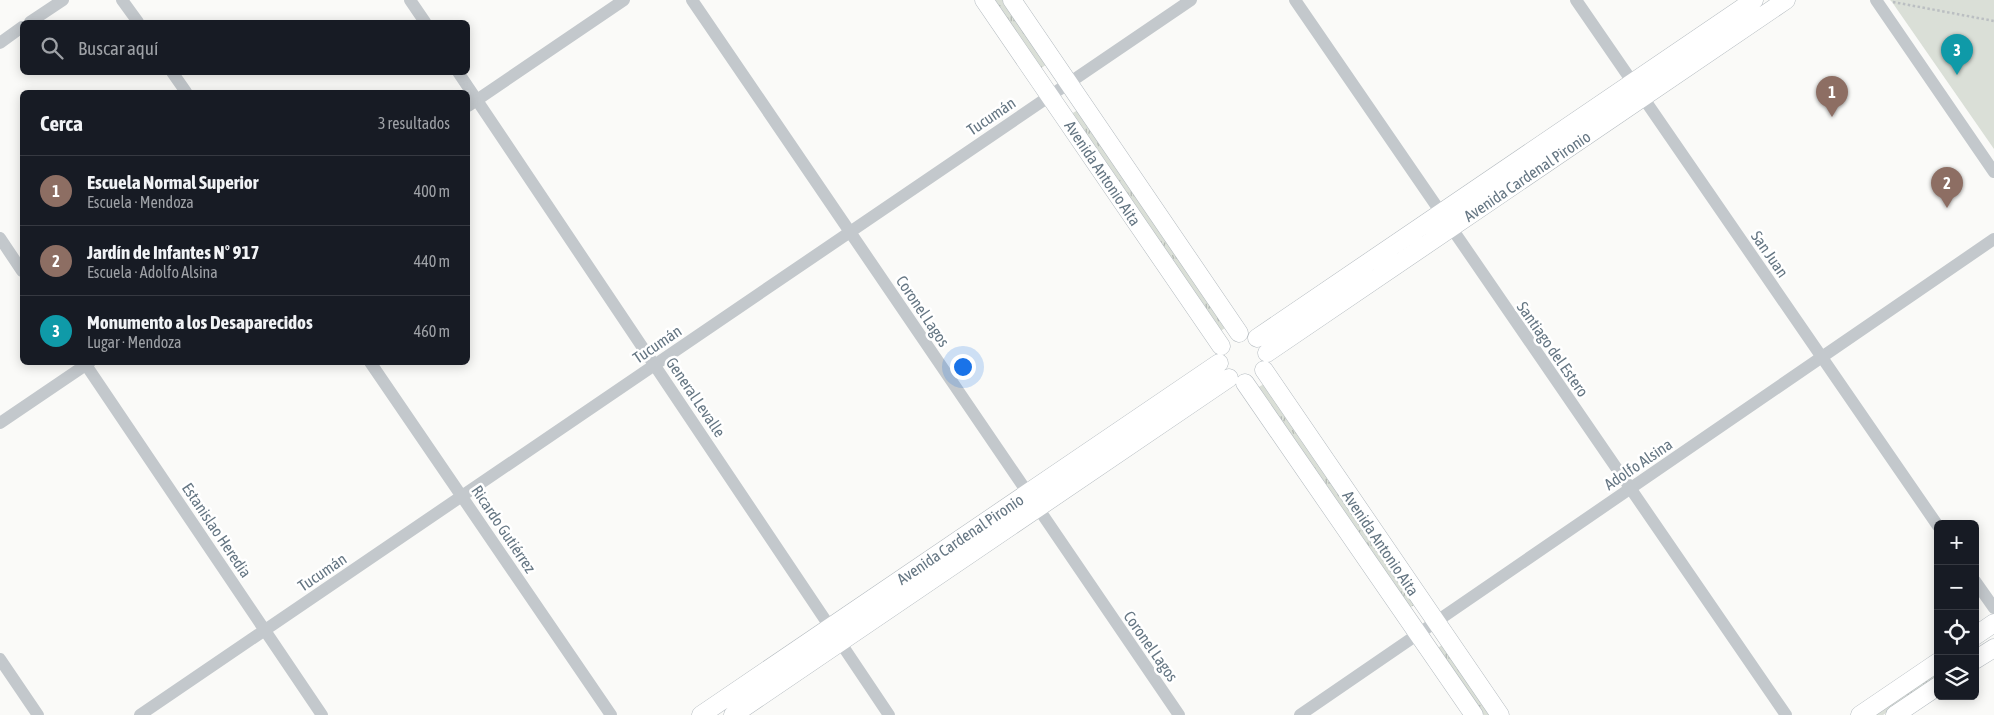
<!DOCTYPE html>
<html lang="es">
<head>
<meta charset="utf-8">
<style>
  body { margin:0; font-family:"Asap Condensed",sans-serif; background:#20242c; color:#f1f3f6 }
  .controls { position:absolute; right:15px; bottom:15px; display:grid; overflow:hidden; border-radius:8px; box-shadow:0 2px 12px #0003 }
  .controls button { width:45px; height:45px; display:grid; place-items:center; padding:0; border:0; border-bottom:1px solid #363941; background:#171b24; color:#f1f3f6; font:25px sans-serif }
  .you { position:absolute; left:962px; top:366px; width:18px; height:18px; margin:-12px; border:4px solid #fff; border-radius:50%; background:#1a73e8; box-shadow:0 0 0 8px #1a73e833 }
  .badge { display:grid; place-items:center; width:32px; height:32px; border-radius:50%; background:#8c9099; color:#fff; font-size:16px; font-weight:700 }
  .pin { position:absolute; translate:-50% -41px; filter:drop-shadow(0 1px 2px #0008) }
  .pin::after { content:''; position:absolute; top:26px; width:18px; height:15px; background:inherit; clip-path:polygon(0 0,100% 0,50% 100%) }
  .list { margin:0; padding:0; list-style:none }
  h2 { display:flex; justify-content:space-between; align-items:center; height:65px; margin:0; padding:0 20px; font-size:21px }
  h2 small { font-size:16px; font-weight:400; color:#9ea1a6 }
  .list li { display:grid; grid-template-columns:32px 1fr auto; gap:15px; align-items:center; box-sizing:border-box; height:70px; padding:0 20px; border-top:1px solid #363941 }
  .list b { display:block; font-size:19px; white-space:nowrap }
  .list p { margin:0; font-size:16px; white-space:nowrap; color:#9ea1a6 }
  .list em { font-size:16px; font-style:normal; color:#9ea1a6 }
  .icon { flex:none; width:28px; height:28px; fill:none; stroke:currentColor; stroke-width:2; stroke-linecap:round; stroke-linejoin:round }
  .map { position:relative; flex:none; width:1994px; height:715px; overflow:hidden }
  .search { position:absolute; background:#171b24; box-shadow:0 2px 12px #0003; left:20px; top:20px; width:450px; height:55px; display:flex; align-items:center; gap:12px; box-sizing:border-box; padding:0 18px; border-radius:8px; color:#9ea1a6; font-size:19px }
  .panel { position:absolute; background:#171b24; box-shadow:0 2px 12px #0003; left:20px; top:90px; width:450px; height:275px; border-radius:8px }
  .map>svg:first-child { display:block }
  .grass { fill:url(#grass-tufts) }
  .green { fill:#dadfd7 }
  .lines { fill:none; stroke-linecap:round; stroke-linejoin:round }
  .secondary-casing { stroke:#b3babf; stroke-width:19 }
  .path { stroke:#bbbfc2; stroke-width:2.5; stroke-dasharray:2.5 2.5; stroke-linecap:butt }
  .street { stroke:#c3c8cc; stroke-width:12 }
  .secondary { stroke:#fff; stroke-width:18 }
  .labels { text-anchor:middle; stroke-width:5; stroke-linejoin:round; paint-order:stroke }
  .street-label { font-size:16px; fill:#657683; stroke:#fff }
</style>
</head>
<body>
<div class="map">
<svg width="1994" height="715" viewBox="0 0 1994 715">
  <defs>
    <pattern id="grass-tufts" width="24" height="20" patternUnits="userSpaceOnUse" patternTransform="scale(1.25)"><rect width="24" height="20" fill="#dadfd7"/><path d="M3 7l-1-3M5 7V3M7 7l1-3M15 17l-1-3M17 17v-4M19 17l1-3" fill="none" stroke="#b4b9b4"/></pattern>
  </defs>
  <rect width="100%" height="100%" fill="#fafaf8"/>
  <path class="grass" d="M 994,0 L 1003,0 L 1047,64 L 1040,69 Z
    M 1078,110 L 1225,328 L 1219,332 L 1071,114 Z
    M 1264,384 L 1416,604 L 1409,608 L 1257,388 Z
    M 1444,643 L 1494,715 L 1484,715 L 1438,648 Z
    M 1938,668 L 1938,678 L 1883,715 L 1868,715 Z"/>
  <path class="green" d="M 1890,0 L 1994,0 L 1994,149 L 1892,2 Z"/>
  <g class="lines">
    <defs>
      <path id="secondary" d="M 984,0 L 1221,346
        M 1012,0 L 1239,333
        M 1257,338 L 1754,0
        M 1267,353 L 1786,0
        M 1264,370 L 1500,715
        M 1245,383 L 1474,715
        M 1975,636 L 1994,623
        M 1975,660 L 1994,648
        M 701,715 L 1219,363
        M 733,715 L 1229,378
        M 1860,715 L 1938,662
        M 1895,715 L 1938,686"/>
    </defs>
    <use href="#secondary" class="secondary-casing"/>
    <path class="path" d="M 1893,2 L 1994,21"/>
    <path class="street" d="M 122,0 L 138,22
      M 410,0 L 425,22
      M 692,0 L 1179,715
      M 1295,0 L 1786,715
      M 1576,0 L 1938,526
      M 1876,0 L 1994,172
      M 30,22 L 63,0
      M 0,43 L 22,27
      M 172,72 L 186,92
      M 458,72 L 889,715
      M 468,106 L 624,0
      M 0,238 L 22,271
      M 84,362 L 322,715
      M 370,362 L 611,715
      M 0,423 L 90,362
      M 1975,581 L 1994,608
      M 0,659 L 38,715
      M 140,715 L 1191,0
      M 1300,715 L 1994,239"/>
    <use href="#secondary" class="secondary"/>
  </g>
  <g class="labels">
    <g class="street-label">
      <text transform="translate(991 116) rotate(-34)" y="6">Tucumán</text>
      <text transform="translate(1103 173) rotate(56)" y="6">Avenida Antonio Aita</text>
      <text transform="translate(1527 176) rotate(-34)" y="6">Avenida Cardenal Pironio</text>
      <text transform="translate(1770 254) rotate(55)" y="6">San Juan</text>
      <text transform="translate(923 311) rotate(56)" y="6">Coronel Lagos</text>
      <text transform="translate(657 344) rotate(-34)" y="6">Tucumán</text>
      <text transform="translate(1553 349) rotate(55)" y="6">Santiago del Estero</text>
      <text transform="translate(696 397) rotate(56)" y="6">General Levalle</text>
      <text transform="translate(1638 464) rotate(-34)" y="6">Adolfo Alsina</text>
      <text transform="translate(504 529) rotate(56)" y="6">Ricardo Gutiérrez</text>
      <text transform="translate(217 530) rotate(56)" y="6">Estanislao Heredia</text>
      <text transform="translate(960 539) rotate(-34)" y="6">Avenida Cardenal Pironio</text>
      <text transform="translate(1381 543) rotate(56)" y="6">Avenida Antonio Aita</text>
      <text transform="translate(322 572) rotate(-34)" y="6">Tucumán</text>
      <text transform="translate(1151 646) rotate(55)" y="6">Coronel Lagos</text>
    </g>
  </g>
</svg>
<div class="controls">
<button>+</button>
<button>−</button>
<button><svg class="icon" aria-label="locate" viewBox="0 0 24 24"><circle cx="12" cy="12" r="6"/><path d="M12 2v4M12 18v4M2 12h4M18 12h4"/></svg></button>
<button><svg class="icon" aria-label="layers" viewBox="0 0 24 24"><path d="M12 4l9 5-9 5-9-5zM3 14l9 5 9-5"/></svg></button>
</div>
<div class="you"></div>
<div class="pin badge" style="left:1832px;top:117px;background:#8d6e63">1</div>
<div class="pin badge" style="left:1947px;top:208px;background:#8d6e63">2</div>
<div class="pin badge" style="left:1957px;top:75px;background:#0f9aa8">3</div>
<div class="search"><svg class="icon" aria-label="search" viewBox="0 0 24 24"><circle cx="10" cy="10" r="6"/><path d="M15 15l6 6"/></svg>Buscar aquí</div>
<section class="panel">
<h2>Cerca<small>3 resultados</small></h2>
<ul class="list">
<li><span class="badge" style="background:#8d6e63">1</span><div><b>Escuela Normal Superior</b><p>Escuela · Mendoza</p></div><em>400 m</em></li>
<li><span class="badge" style="background:#8d6e63">2</span><div><b>Jardín de Infantes N° 917</b><p>Escuela · Adolfo Alsina</p></div><em>440 m</em></li>
<li><span class="badge" style="background:#0f9aa8">3</span><div><b>Monumento a los Desaparecidos</b><p>Lugar · Mendoza</p></div><em>460 m</em></li>
</ul>
</section>
</div>
</body>
</html>
